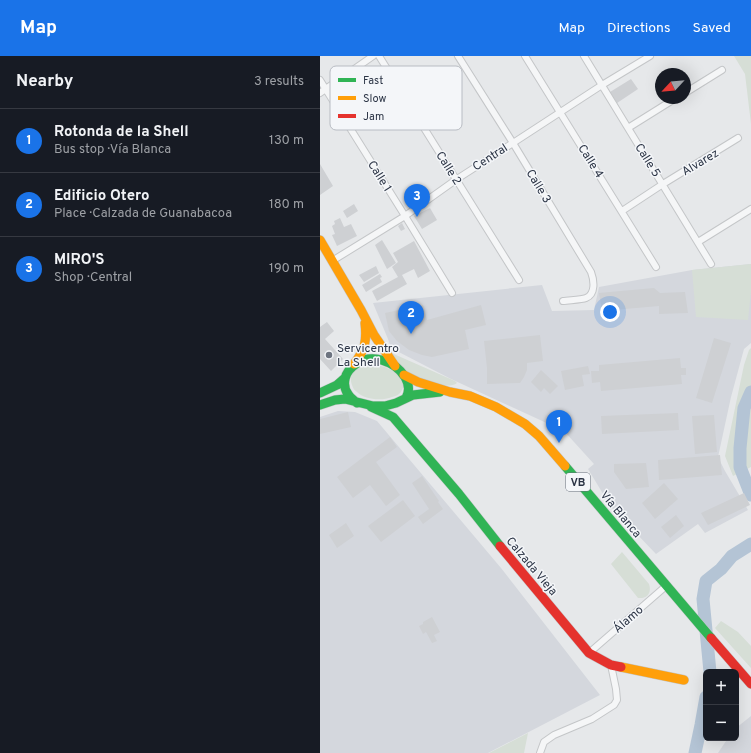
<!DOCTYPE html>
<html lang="en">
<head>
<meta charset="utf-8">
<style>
  body { margin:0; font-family:Overpass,sans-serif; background:#242831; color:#f1f3f6 }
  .controls { position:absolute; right:12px; bottom:12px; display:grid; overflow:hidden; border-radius:6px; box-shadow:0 4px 16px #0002 }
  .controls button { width:36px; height:36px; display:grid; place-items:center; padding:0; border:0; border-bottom:1px solid #363941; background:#171b24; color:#f1f3f6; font:20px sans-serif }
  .compass { position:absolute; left:335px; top:12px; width:36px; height:36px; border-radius:50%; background:#171b24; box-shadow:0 4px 16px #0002; rotate:244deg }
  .you { position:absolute; left:290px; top:256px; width:14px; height:14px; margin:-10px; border:3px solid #fff; border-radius:50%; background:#1a73e8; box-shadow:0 0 0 6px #1a73e833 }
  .badge { display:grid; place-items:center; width:26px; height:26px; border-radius:50%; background:#1a73e8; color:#fff; font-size:13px; font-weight:700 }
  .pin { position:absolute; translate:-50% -33px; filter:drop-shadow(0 1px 2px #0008) }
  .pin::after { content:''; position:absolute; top:21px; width:14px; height:12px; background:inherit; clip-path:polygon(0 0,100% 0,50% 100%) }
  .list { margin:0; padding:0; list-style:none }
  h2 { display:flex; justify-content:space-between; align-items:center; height:52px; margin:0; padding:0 16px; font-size:17px }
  h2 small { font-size:13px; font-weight:400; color:#9ea1a6 }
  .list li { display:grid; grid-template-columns:26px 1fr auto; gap:12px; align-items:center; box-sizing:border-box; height:64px; padding:0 16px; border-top:1px solid #363941 }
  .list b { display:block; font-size:15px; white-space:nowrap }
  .list p { margin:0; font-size:13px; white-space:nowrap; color:#9ea1a6 }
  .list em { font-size:13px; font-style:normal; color:#9ea1a6 }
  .map { position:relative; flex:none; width:431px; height:697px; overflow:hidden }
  header { display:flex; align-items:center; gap:24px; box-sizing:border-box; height:56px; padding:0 20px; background:#1a73e8; color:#fff }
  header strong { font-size:19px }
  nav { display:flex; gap:22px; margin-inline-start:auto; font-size:14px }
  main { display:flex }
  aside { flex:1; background:#171b24 }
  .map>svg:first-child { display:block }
  .built { fill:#d4d7dd }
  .green { fill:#d6ded6 }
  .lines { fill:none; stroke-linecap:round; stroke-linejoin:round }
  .river { stroke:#b4c4d5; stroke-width:13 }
  .building { fill:#ced0d3 }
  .street-casing { stroke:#c4c6c8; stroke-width:8 }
  .fast-casing { stroke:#c4c6c8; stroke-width:10 }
  .slow-casing { stroke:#c4c6c8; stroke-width:10 }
  .jam-casing { stroke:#c4c6c8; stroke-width:10 }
  .street { stroke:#f5f6f7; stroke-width:6 }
  .fast { stroke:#30b455; stroke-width:9 }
  .slow { stroke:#ff9f0a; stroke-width:9 }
  .jam { stroke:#e5322d; stroke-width:9 }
  .poi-dot { fill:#6c737f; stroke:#f4f6f9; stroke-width:1.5 }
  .labels { text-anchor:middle; stroke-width:3; stroke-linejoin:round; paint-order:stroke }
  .shield { fill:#f4f6f9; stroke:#676e7b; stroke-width:1 }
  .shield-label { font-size:11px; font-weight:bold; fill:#2b3445 }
  .street-label { font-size:12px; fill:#2b3445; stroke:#f4f6f9 }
  .poi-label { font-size:12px; fill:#2b3445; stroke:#f4f6f9; text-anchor:start }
  .key { fill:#f4f6f9; stroke:#b8bcc3; stroke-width:1 }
  .key-label { font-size:11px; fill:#2b3445 }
</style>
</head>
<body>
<header>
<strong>Map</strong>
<nav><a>Map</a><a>Directions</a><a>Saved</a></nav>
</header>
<main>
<aside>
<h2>Nearby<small>3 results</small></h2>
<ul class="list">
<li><span class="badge">1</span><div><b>Rotonda de la Shell</b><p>Bus stop · Vía Blanca</p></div><em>130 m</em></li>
<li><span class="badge">2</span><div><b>Edificio Otero</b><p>Place · Calzada de Guanabacoa</p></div><em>180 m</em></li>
<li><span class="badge">3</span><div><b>MIRO'S</b><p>Shop · Central</p></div><em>190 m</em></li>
</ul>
</aside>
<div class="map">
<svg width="431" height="697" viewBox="0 0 431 697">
  <rect width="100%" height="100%" fill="#e6e8ea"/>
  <path class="built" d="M 431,208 L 431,287 L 424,293 L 411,341 L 398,401 L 405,415 L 428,454 L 385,477 L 378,468 L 336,498 L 291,451 L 268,413 L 274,408 L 244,375 L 131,323 L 71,292 L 68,283 L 53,247 L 222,229 L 232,255 L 274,254 L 279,231 L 372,214 Z
    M 18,355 L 35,356 L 57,365 L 181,512 L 280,639 L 168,697 L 0,697 L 0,361 Z
    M 431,660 L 431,697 L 398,697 L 408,682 L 416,682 L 416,672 Z"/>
  <path class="green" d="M 414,0 L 431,0 L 431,68 L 425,18 Z
    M 431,208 L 431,235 L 428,264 L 376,261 L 372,214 Z
    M 431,292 L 431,411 L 413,420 L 405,400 L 424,309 L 429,294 Z
    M 67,295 L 135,325 L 137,327 C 125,336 89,319 79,310 C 74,306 71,300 67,295 Z
    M 49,308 C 61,308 91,318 82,334 C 80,338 77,340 72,341 C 62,345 45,344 37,336 C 34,334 33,332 32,329 C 27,316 39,311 49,308 Z
    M 302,496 L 329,528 C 332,537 327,543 318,542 L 291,508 Z
    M 401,565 L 418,576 L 431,590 L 431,612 L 395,572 Z
    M 208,677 L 204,697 L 169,697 Z"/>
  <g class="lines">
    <path class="river" d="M 431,336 L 424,352 L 420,392 L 420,411 L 431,439
      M 390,616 L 383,543 L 386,525 L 401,513 L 412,500 L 431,488
      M 375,697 L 381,669 L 386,641"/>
  </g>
  <path class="building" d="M 311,23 L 318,33 L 297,47 L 290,36 Z
    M 0,108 L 13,130 L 0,139 Z
    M 34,148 L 38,155 L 27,162 L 23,155 Z
    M 110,152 L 117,164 L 102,173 L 94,160 Z
    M 20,162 L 24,171 L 31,168 L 37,180 L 17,190 L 12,179 L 15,178 L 12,170 L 15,168 L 14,165 Z
    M 82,167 L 85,173 L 81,175 L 78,170 Z
    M 62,184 L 76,207 L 67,213 L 55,189 Z
    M 94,185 L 110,215 L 98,222 L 94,213 L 82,219 L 87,228 L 57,245 L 52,235 L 78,221 L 72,211 L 78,206 L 73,197 Z
    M 56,210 L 59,217 L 44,226 L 39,219 Z
    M 60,218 L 62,221 L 60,222 L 62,226 L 46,236 L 42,229 Z
    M 334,232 L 340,237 L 365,236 L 368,257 L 339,258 L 339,250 L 282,255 L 279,237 Z
    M 103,249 L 107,264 L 161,249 L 166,269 L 145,274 L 149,293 L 112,301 L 102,299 L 89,294 L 77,285 L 69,275 L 65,257 Z
    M 7,266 L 14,275 L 5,283 L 23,303 L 11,315 L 0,303 L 0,271 Z
    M 220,279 L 223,305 L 207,307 L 207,314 L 204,321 L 200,327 L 167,328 L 167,312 L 164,285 Z
    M 394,282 L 411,287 L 392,347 L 376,342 Z
    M 360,302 L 361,312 L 366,312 L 366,319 L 361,319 L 362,328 L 281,335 L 280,326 L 272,327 L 271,315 L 279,315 L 279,309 Z
    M 268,310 L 270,318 L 262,319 L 264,330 L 245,334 L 241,315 Z
    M 221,314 L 238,330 L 230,338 L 224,332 L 221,336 L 211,326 Z
    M 28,356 L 31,371 L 0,378 L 0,363 Z
    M 358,357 L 359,374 L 282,378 L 281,360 Z
    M 394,359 L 397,396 L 375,398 L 372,360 Z
    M 70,381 L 77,391 L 56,406 L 80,439 L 66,450 L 50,429 L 33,442 L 17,421 Z
    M 400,399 L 402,419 L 339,424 L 338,404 Z
    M 326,407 L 329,431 L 306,433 L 294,416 L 294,408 Z
    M 102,420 L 119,445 L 118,446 L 123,453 L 103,468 L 98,461 L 109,453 L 92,427 Z
    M 344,427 L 358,443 L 335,463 L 322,447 Z
    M 424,437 L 430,449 L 388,469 L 381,457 Z
    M 83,444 L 95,460 L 61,486 L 48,470 Z
    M 356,459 L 364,470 L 350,482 L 341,471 Z
    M 26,467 L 34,480 L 17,492 L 9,479 Z
    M 112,561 L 120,576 L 114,579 L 117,585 L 112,587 L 106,576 L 103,578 L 99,570 L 103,568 L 103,566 Z"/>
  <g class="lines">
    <defs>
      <path id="street" d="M 59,0 L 199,224
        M 138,0 L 193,87 L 271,216 C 274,224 276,238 266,242 C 261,244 249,244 243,245
        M 205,0 L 336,211
        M 264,0 L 391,208
        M 0,24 L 85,160 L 132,237
        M 0,37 L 53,0
        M 365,37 L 402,14
        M 308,72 L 356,42
        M 302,155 L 343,128 L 418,82
        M 378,186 L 431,153
        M 12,205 L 85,160 L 137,123 L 193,87 L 282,29 L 330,0
        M 269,597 L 346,530
        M 220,697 L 224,686 L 234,679 L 272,663 L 294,649 L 297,644 L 296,633 L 291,609"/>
      <path id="fast" d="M 0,337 L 17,329 L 25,322
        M 37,347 C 34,344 30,342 28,338 C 25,334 24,328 25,323 C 26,317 30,312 36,308 C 52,297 75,305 85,321 C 89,328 90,335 86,342
        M 0,349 L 15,344 L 25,343 L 53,350 L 65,350 L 76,347 L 93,339 L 120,336
        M 51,351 L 73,361 L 139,438 L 180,490
        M 245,410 L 391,582"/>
      <path id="slow" d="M 0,184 L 41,254 L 54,279 L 75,310
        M 34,308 C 45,294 47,285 45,267
        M 84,319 L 98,326 L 130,336 L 150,340 L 176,351 L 205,368 L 219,380 L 245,410
        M 301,611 L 364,624"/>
      <path id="jam" d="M 180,490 L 269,597 L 291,609 L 301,611
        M 391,582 L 431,628"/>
    </defs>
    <use href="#street" class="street-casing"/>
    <use href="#fast" class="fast-casing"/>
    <use href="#slow" class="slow-casing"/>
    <use href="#jam" class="jam-casing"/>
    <use href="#street" class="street"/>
    <use href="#fast" class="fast"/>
    <use href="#slow" class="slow"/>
    <use href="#jam" class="jam"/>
  </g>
  <circle class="poi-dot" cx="9" cy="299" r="4"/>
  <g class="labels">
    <rect class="shield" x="246" y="417" width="24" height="18" rx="3"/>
    <g class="shield-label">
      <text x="258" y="430">VB</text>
    </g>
    <g class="street-label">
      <text transform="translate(170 101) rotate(-33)" y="4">Central</text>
      <text transform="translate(328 104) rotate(58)" y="4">Calle 5</text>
      <text transform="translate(271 105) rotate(58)" y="4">Calle 4</text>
      <text transform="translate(380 106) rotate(-31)" y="4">Alvarez</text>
      <text transform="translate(129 112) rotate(58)" y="4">Calle 2</text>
      <text transform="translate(60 120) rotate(58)" y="4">Calle 1</text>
      <text transform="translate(219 130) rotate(59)" y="4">Calle 3</text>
      <text transform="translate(301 458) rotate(50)" y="4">Vía Blanca</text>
      <text transform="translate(212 510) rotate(50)" y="4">Calzada Vieja</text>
      <text transform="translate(308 563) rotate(-41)" y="4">Álamo</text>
    </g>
    <g class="poi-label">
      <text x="17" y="296">Servicentro<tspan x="17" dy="14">La Shell</tspan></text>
    </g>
  </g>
  <rect x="10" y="10" width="132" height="64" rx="6" class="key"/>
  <rect x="18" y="22" width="18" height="4" fill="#30b455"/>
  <rect x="18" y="40" width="18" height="4" fill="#ff9f0a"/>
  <rect x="18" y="58" width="18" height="4" fill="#e5322d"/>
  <g class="key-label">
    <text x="43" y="28">Fast</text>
    <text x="43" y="46">Slow</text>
    <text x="43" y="64">Jam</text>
  </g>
</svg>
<div class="controls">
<button>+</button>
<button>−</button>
</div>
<svg class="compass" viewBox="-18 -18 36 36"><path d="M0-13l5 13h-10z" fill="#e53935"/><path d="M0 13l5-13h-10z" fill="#9ea1a6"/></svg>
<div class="you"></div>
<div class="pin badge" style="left:239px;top:387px">1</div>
<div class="pin badge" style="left:91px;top:278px">2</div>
<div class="pin badge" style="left:97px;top:161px">3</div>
</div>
</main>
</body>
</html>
